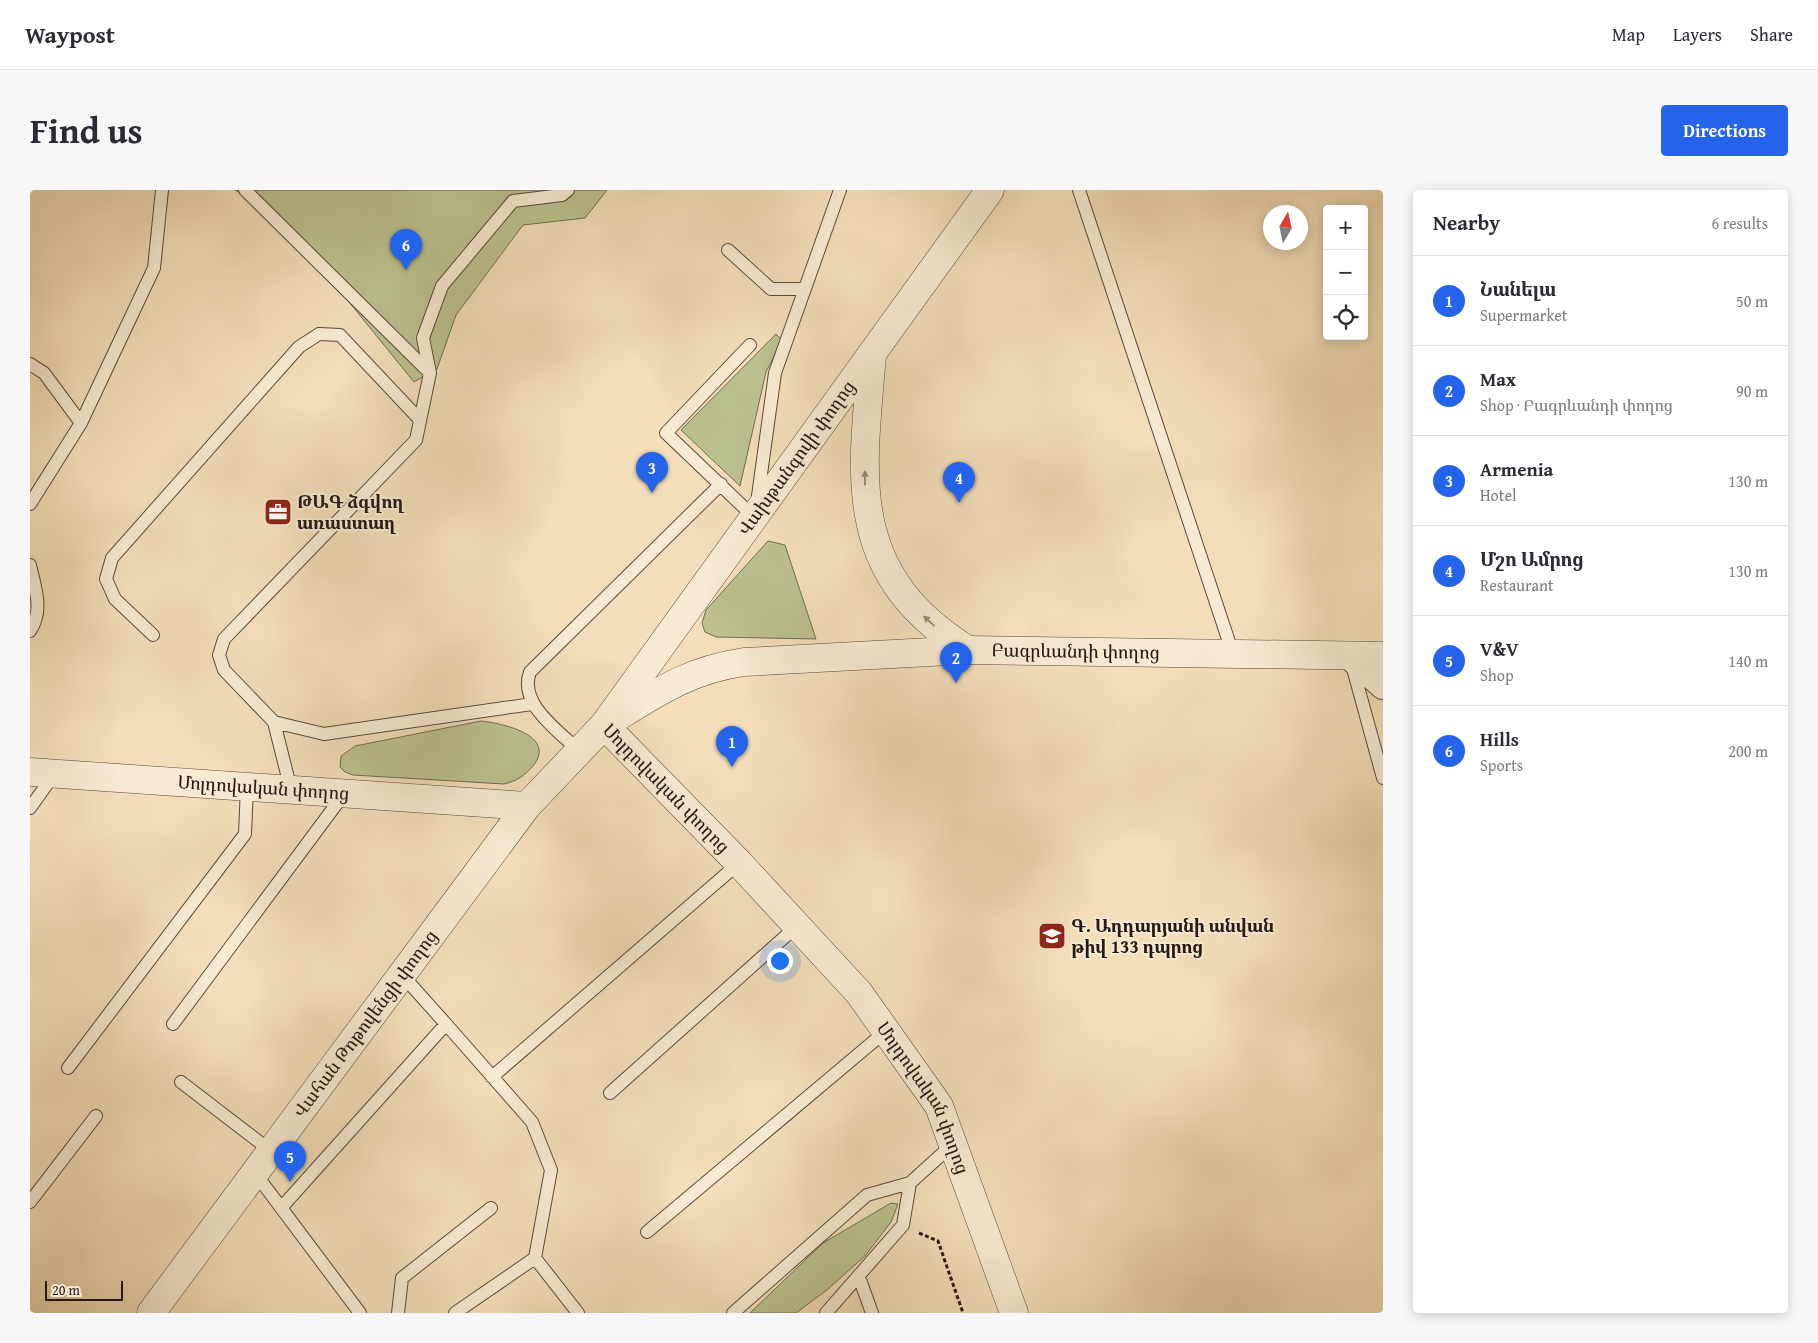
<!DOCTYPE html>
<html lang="en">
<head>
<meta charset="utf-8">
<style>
  body { margin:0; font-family:"Gentium Book Plus","Noto Serif Armenian",serif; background:#f7f7f7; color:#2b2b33 }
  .controls { position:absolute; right:15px; top:15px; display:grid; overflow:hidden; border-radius:5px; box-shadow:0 2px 12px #0003 }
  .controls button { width:45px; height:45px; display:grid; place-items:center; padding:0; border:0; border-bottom:1px solid #e1e1e2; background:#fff; color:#2b2b33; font:25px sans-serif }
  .compass { position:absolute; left:1233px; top:15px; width:45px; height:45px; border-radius:50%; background:#fff; box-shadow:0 2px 12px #0003; rotate:9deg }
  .scale { position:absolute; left:15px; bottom:12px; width:78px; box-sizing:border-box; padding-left:5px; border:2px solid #271914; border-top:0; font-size:14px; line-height:18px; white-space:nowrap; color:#271914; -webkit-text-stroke:4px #f7ead2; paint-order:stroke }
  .you { position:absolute; left:749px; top:770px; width:18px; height:18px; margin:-12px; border:4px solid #fff; border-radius:50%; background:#1a73e8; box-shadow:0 0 0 8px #1a73e833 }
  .badge { display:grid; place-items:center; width:32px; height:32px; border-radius:50%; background:#2563eb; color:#fff; font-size:16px; font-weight:700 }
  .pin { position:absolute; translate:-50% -41px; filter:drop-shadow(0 1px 2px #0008) }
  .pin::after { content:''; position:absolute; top:26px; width:18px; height:15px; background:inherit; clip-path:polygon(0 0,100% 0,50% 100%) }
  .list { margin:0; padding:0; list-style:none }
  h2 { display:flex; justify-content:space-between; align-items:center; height:65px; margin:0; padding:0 20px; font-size:21px }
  h2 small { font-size:16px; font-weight:400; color:#7c7c81 }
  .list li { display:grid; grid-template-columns:32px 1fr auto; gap:15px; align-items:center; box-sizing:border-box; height:90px; padding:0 20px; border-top:1px solid #e1e1e2 }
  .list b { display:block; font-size:19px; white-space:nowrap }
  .list p { margin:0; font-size:16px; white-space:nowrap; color:#7c7c81 }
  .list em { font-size:16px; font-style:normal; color:#7c7c81 }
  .icon { flex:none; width:28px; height:28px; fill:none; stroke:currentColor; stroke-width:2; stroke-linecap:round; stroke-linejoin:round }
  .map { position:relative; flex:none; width:1353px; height:1123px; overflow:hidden; border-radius:5px }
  header { display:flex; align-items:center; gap:30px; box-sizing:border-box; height:70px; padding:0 25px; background:#fff; border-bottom:1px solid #e1e1e2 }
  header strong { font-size:24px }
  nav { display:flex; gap:28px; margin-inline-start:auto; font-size:18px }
  .intro { display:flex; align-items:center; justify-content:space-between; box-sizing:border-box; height:120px; padding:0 30px }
  h1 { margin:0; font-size:35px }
  .button { padding:12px 22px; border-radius:5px; background:#2563eb; color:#fff; font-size:18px; font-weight:700 }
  main { display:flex; gap:30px; padding:0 30px }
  aside { flex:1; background:#fff; border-radius:5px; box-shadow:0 2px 12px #0003 }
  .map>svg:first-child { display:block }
  .green { fill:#bbc18f; stroke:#716d52 }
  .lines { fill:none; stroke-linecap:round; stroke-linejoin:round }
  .service-casing { stroke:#5a4a3d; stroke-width:14 }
  .minor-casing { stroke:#5a4a3d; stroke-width:28 }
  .tertiary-casing { stroke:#5a4a3d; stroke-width:29 }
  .path { stroke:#271914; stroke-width:3; stroke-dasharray:4 2.5; stroke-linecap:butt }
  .service { stroke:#f7ead2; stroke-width:12 }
  .minor { stroke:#f7ead2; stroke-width:26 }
  .tertiary { stroke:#f7ead2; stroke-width:28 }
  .oneway { fill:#998c7c }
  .labels { text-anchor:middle; stroke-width:4; stroke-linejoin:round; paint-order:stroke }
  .street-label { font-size:18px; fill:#271914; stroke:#f7ead2 }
  .poi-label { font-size:18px; font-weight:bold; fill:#271914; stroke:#f7ead2; text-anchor:start }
</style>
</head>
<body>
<header>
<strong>Waypost</strong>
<nav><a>Map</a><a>Layers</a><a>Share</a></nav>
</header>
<div class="intro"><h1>Find us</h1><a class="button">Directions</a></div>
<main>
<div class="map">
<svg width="1353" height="1123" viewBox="0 0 1353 1123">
  <rect width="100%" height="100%" fill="#f3deb9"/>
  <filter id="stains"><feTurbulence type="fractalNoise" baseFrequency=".004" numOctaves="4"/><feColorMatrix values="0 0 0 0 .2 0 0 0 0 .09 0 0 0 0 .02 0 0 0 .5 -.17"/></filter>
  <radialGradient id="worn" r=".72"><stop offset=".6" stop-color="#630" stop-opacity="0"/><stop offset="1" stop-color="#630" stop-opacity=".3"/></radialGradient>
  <path class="green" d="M 205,0 L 577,0 L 555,28 L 493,35 L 426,125 L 407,179 L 384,192 L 250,27 Z
    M 746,144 L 752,150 L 736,182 L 710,296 L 651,240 Z
    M 738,351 L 755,355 L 786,449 L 686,447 L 675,442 L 672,433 L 676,420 Z
    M 451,531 C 471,533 528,545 503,576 C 494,586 487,591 474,594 L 323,585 L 315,582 L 310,577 L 311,566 L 325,556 Z
    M 861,1013 L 868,1014 L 861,1032 L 835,1066 L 797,1100 L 766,1123 L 720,1123 L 793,1053 Z"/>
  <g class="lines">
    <defs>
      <path id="service" d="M 215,0 L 400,183
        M 1049,0 L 1203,464
        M 698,60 L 741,99 L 775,99
        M 720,155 L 636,243 L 725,328
        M 0,174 L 14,183 L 51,233
        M 727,313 L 745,183 L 810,0
        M 0,314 L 51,233 L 124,78 L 132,0
        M 0,375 C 5,398 14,420 0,441
        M 123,445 L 85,409 L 76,389 L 82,368 L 269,157 L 289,144 L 310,145 L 390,230
        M 1322,475 L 1353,588
        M 244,532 L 294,544 L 502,514
        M 549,561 C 529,541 488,514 500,482 L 691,294
        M 261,600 L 244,532 L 194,480 L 189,465 L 194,449 L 386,250 L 400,183 L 393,148 L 412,96 L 483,11 L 532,5 L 538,0
        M 0,618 L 25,583
        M 143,834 L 314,604
        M 416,834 L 502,932 L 521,980 L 505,1068 L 548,1123
        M 38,878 L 215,644 L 217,597
        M 462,887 L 709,673
        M 151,892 L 241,961
        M 580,903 L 767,736
        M 225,983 L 330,1123
        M 0,1012 L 66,926
        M 251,1018 L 416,834 L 373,786
        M 617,1042 L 856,841
        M 829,1087 L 842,1123
        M 368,1123 L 372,1088 L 461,1018
        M 425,1123 L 505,1068
        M 703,1123 L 837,1005 L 880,993
        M 796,1123 L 873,1035 L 880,993 L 922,955"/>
      <path id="minor" d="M 1319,466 L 1353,496"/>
      <g id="tertiary">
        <path d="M 842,166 C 831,291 816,384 938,460"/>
        <path id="s1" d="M 584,529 C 629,501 660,480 714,472 L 938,460 L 1353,466"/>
        <path id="s2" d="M 574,535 L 709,673 L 829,803 L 909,916 L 984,1123"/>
        <path id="s3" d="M 0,582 L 497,616"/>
        <path id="s4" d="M 121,1123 L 497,616 L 574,535 L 960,0"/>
      </g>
    </defs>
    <use href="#service" class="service-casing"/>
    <use href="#minor" class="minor-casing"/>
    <use href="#tertiary" class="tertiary-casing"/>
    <path class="path" d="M 889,1043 L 908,1051 L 933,1123"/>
    <use href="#service" class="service"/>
    <use href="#minor" class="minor"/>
    <use href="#tertiary" class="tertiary"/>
  </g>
  <defs><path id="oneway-solid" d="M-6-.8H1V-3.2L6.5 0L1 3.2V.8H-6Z" transform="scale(1.25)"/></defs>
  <g class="oneway">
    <use href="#oneway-solid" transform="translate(835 288) rotate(-90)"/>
    <use href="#oneway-solid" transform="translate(899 431) rotate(-137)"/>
  </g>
  <defs>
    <symbol id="office-square" viewBox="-11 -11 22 22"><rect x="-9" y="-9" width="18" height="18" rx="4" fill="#8f2418" stroke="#f7ead2"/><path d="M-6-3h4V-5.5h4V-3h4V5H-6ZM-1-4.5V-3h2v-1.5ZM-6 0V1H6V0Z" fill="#fff"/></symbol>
    <symbol id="school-square" viewBox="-11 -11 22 22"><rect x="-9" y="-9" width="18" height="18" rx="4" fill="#8f2418" stroke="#f7ead2"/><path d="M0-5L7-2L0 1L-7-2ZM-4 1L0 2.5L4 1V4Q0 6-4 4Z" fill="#fff"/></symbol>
  </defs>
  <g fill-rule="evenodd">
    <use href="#office-square" x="232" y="306" width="32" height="32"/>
    <use href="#school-square" x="1006" y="730" width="32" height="32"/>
  </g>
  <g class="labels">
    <g class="street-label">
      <text dy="6" stroke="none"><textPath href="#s4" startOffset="1072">Վախթանգովի փողոց</textPath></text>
      <text dy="6" stroke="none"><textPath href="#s1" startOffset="475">Բագրևանդի փողոց</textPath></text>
      <text dy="6" stroke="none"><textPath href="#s3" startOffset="234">Մոլդովական փողոց</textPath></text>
      <text dy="6" stroke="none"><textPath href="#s2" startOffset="89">Մոլդովական փողոց</textPath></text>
      <text dy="6" stroke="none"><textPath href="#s4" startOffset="360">Վահան Թոթովենցի փողոց</textPath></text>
      <text dy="6" stroke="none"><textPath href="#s2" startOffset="494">Մոլդովական փողոց</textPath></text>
    </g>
    <g class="poi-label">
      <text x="267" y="318">ԹԱԳ ձգվող<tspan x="267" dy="21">առաստաղ</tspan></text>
      <text x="1041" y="742">Գ. Ադդարյանի անվան<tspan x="1041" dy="21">թիվ 133 դպրոց</tspan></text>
    </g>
  </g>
  <rect width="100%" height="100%" filter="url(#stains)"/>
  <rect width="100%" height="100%" fill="url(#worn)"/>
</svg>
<div class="controls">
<button>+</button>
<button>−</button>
<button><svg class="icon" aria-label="locate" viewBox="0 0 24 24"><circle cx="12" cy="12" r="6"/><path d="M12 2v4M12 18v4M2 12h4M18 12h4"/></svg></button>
</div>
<svg class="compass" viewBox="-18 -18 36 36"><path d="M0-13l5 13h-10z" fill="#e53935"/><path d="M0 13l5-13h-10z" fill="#7c7c81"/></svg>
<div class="scale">20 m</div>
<div class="you"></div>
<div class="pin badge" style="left:702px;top:577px">1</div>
<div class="pin badge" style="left:926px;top:493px">2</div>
<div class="pin badge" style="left:622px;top:303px">3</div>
<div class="pin badge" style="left:929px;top:313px">4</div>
<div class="pin badge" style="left:260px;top:992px">5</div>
<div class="pin badge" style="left:376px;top:80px">6</div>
</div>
<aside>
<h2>Nearby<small>6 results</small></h2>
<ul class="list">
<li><span class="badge">1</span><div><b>Նանելա</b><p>Supermarket</p></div><em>50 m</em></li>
<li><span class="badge">2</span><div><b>Max</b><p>Shop · Բագրևանդի փողոց</p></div><em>90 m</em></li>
<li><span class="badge">3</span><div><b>Armenia</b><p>Hotel</p></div><em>130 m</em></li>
<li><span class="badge">4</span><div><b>Մշո Ամրոց</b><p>Restaurant</p></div><em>130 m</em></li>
<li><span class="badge">5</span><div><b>V&amp;V</b><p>Shop</p></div><em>140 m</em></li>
<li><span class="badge">6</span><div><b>Hills</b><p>Sports</p></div><em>200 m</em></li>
</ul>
</aside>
</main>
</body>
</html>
